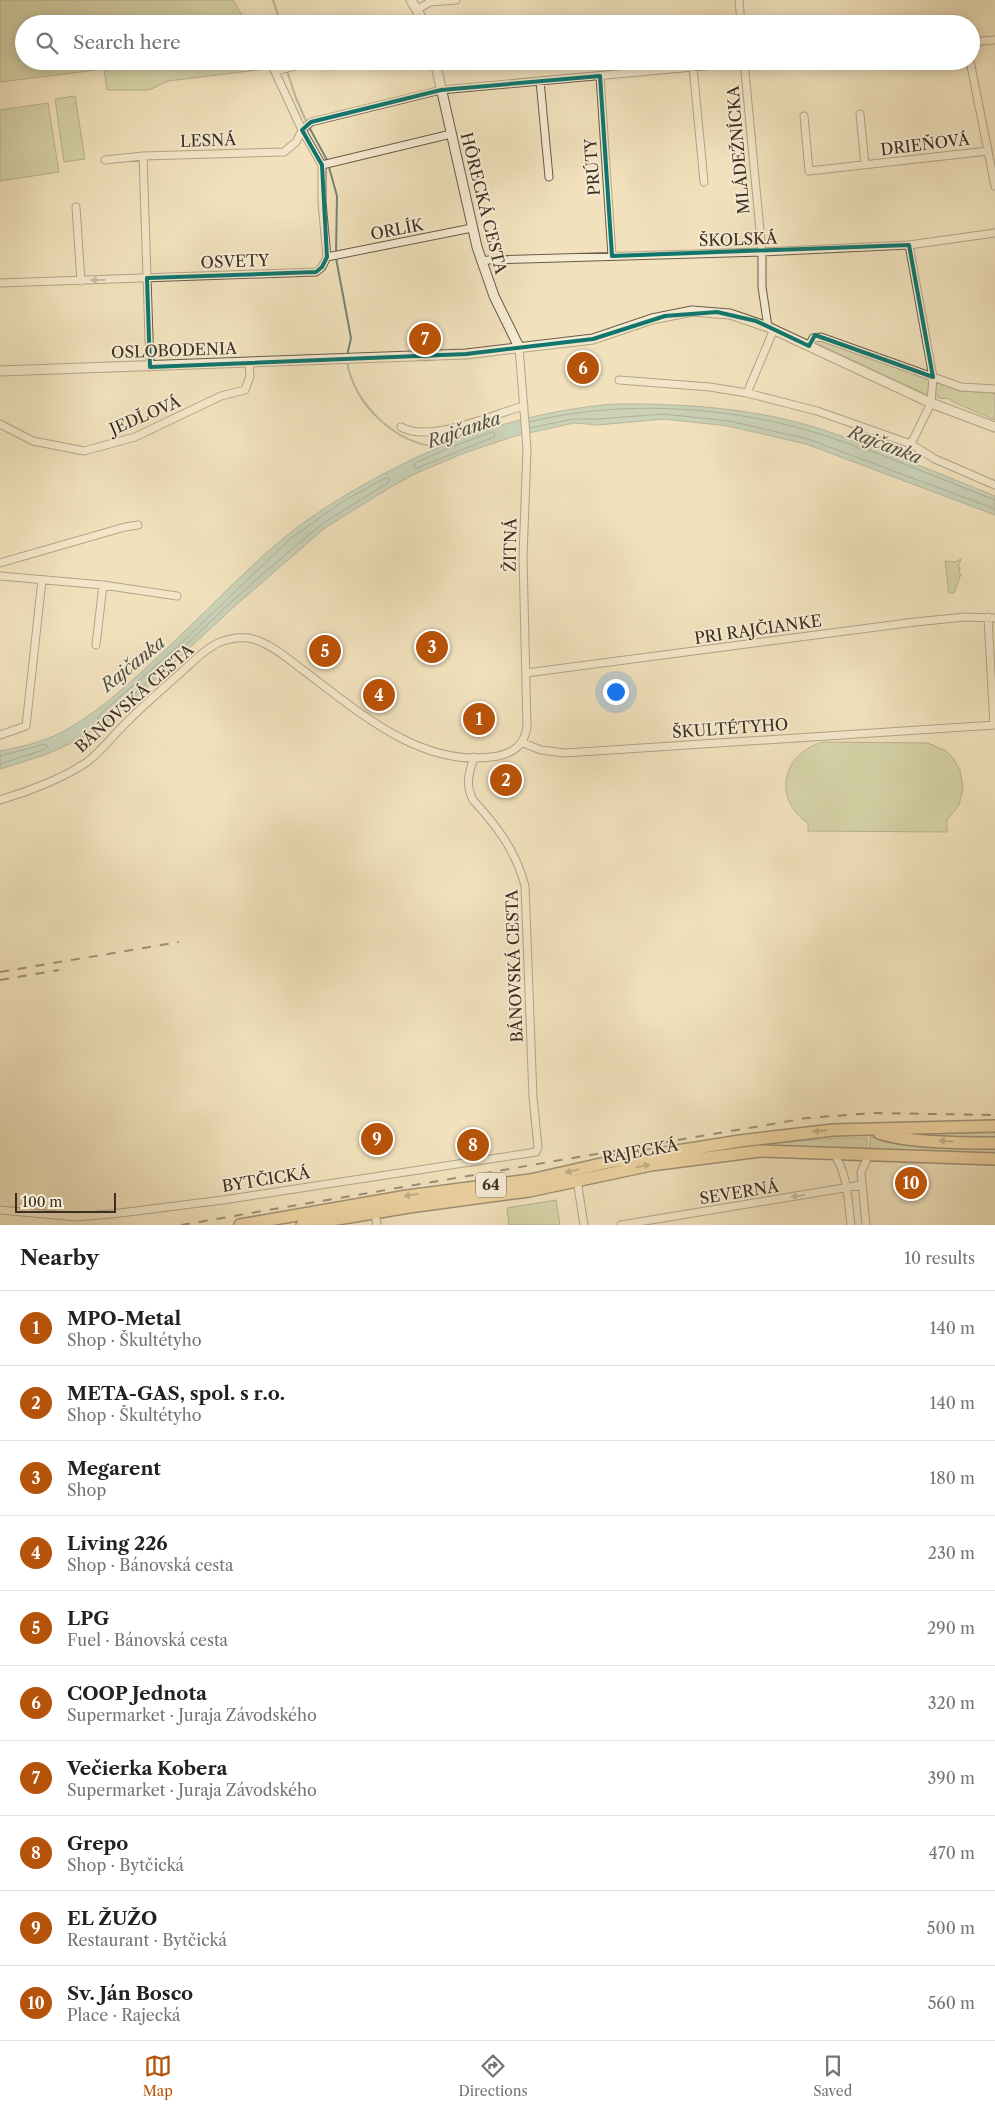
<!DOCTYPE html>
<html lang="en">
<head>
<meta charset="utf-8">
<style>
  body { margin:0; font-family:"Libre Caslon Text",serif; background:#f2f2f2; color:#202124 }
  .scale { position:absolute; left:15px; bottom:12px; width:101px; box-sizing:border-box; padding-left:5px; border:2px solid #3d2e22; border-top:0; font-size:14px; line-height:18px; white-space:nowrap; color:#3d2e22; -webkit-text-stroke:4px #f6ecd4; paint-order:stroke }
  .you { position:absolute; left:615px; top:691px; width:18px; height:18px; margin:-12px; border:4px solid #fff; border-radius:50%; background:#1a73e8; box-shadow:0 0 0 8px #1a73e833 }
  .badge { display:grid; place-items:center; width:32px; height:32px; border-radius:50%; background:#b45309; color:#fff; font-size:16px; font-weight:700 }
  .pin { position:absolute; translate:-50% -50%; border:2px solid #fff; box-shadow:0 1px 5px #0006 }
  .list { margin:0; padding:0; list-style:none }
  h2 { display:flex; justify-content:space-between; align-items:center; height:65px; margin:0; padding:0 20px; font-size:21px }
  h2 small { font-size:16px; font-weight:400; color:#757577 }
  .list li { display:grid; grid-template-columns:32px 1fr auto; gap:15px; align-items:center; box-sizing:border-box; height:75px; padding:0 20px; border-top:1px solid #e0e0e0 }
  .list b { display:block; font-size:19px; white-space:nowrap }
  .list p { margin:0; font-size:16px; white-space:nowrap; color:#757577 }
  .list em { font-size:16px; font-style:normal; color:#757577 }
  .icon { flex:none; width:28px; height:28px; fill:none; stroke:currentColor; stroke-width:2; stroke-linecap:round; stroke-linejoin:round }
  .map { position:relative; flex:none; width:995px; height:1225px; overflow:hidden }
  .search { position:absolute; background:#fff; box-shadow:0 2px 12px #0003; left:15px; right:15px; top:15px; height:55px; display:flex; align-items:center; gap:12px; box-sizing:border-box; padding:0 18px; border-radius:28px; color:#757577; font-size:19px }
  .sheet { height:815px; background:#fff }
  nav { display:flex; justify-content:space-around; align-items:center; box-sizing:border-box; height:70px; border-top:1px solid #e0e0e0; background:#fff; font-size:14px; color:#757577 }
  nav a { display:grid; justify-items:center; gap:2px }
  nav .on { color:#b45309 }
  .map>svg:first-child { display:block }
  .green { fill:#b9c392; stroke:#7b785a }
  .water { fill:#9bbeb1; stroke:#758478 }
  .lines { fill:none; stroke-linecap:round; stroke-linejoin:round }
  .shore { stroke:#6c766a; stroke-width:1 }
  .stream { stroke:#758478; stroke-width:2 }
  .minor-casing { stroke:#6a5b49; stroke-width:9 }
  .tertiary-casing { stroke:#6a5b49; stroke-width:11 }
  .primary-casing { stroke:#3d2e22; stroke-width:14 }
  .minor { stroke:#f6ecd4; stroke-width:7 }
  .tertiary { stroke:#f6ecd4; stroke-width:9 }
  .primary { stroke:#e8c17e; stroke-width:11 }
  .rail { stroke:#3d2e22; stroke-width:2; stroke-dasharray:9 9; stroke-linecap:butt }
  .oneway { fill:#9a8d7b }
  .oneway2 { fill:#8a704b }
  .marked { fill:none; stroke:#0f766e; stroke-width:4; stroke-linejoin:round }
  .labels { text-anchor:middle; stroke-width:4; stroke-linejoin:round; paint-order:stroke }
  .shield { fill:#f6ecd4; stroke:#746757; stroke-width:1 }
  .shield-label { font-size:15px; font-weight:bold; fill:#3d2e22 }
  .street-label { font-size:16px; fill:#3d2e22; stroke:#f6ecd4 }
  .water-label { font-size:18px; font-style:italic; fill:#545246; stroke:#f6ecd4 }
</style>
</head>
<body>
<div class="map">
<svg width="995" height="1225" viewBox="0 0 995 1225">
  <rect width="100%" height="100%" fill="#f1e2bd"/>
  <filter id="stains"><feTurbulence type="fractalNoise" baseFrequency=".004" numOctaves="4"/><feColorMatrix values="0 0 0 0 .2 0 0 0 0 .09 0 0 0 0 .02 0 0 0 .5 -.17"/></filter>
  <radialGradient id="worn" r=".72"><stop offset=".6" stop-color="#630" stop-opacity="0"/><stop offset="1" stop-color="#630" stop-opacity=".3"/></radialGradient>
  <path class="green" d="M 0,0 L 233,0 L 247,24 L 24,24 L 24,61 L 270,61 L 274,68 L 168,81 L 149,90 L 107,90 L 104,69 L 0,82 Z
    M 75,96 L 85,159 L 64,162 L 55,99 Z
    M 48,103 L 59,172 L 0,181 L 0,110 Z
    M 820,339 L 961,391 L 995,393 L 995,420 L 951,401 L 951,399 L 938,398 L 937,394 L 928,392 L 925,394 L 818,344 L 817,342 Z
    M 961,559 L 958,567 L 960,568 L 959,573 L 961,574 L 954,593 L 949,593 L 945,561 L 955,562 Z
    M 823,742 L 928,743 L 946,751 L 953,758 L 960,770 L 963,788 L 959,805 L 947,820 L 947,832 L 808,831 L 808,823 C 772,799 782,753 823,742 Z
    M 995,1130 L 995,1139 L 965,1139 L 917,1134 Z
    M 870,1137 L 995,1147 L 995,1155 L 870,1150 Z
    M 838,1138 L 867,1138 L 867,1150 L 760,1147 L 730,1149 L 634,1163 L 571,1177 L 616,1165 L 730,1147 Z
    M 556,1200 L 560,1225 L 509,1225 L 507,1208 Z"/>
  <path class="water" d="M 613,404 C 697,403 785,410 863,445 L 864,443 L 995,496 L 995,515 L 806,444 L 728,426 L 664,419 L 598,425 L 574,423 L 515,436 L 464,453 L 417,473 L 394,485 L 325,528 L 236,605 L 116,716 L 76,741 L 45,755 L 0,769 L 0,751 C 19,747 40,743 58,734 C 92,717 120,692 148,666 C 188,630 225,590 265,554 C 305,518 349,491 397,467 C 465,432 536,411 613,404 Z"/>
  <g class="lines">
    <path class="shore" d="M 530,422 C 632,396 764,408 861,449 L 866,449 L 995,500
      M 530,428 L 573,419 L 598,419 L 664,414 L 729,421 L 808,439 L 995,509
      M 493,432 L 495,434 L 494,437 L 417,468 L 414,467 L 415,463 L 454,446 Z
      M 386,478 L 390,479 L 389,482 L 322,524 L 294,547 L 232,601 L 140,689 L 113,712 L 101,720 L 98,720 L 98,716 L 176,648 L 290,539 L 340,503 Z
      M 0,756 L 45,744 L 48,746 L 43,750 L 0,764"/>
    <path class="stream" d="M 273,0 L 281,24
      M 287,71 L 296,98 L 307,123
      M 309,127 L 327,160 L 337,196 L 336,254
      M 336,258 L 351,338 L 347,356
      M 347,361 C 354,405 396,444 439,447"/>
    <defs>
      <path id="minor" d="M 739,0 L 741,24
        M 418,9 L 430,2 L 456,0
        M 971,42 L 995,40
        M 277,61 L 276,71 L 314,61
        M 744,61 L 762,252 L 762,287 L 768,327
        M 970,61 L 995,186
        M 693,67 L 704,182
        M 600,76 L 612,256
        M 540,81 L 549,177
        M 860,114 L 865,165
        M 804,116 L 809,171 L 988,151
        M 143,156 L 150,367
        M 105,160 L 143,156 L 284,152 L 296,142 L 302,130 L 311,122 L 441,90 L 759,61
        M 322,165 L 451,134
        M 76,207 L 81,281
        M 909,245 L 933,377 L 931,403 L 911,444
        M 327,257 L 472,228
        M 481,261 L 489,260 L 762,252 L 909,245 L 995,233
        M 0,283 L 288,273 L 316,272 L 322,267 L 327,257 L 322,202 L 322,165 L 302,130 L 270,61
        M 809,346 L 813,338 L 821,337 L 961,387 L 995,389
        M 619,380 L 710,387 L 747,393 L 817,411 L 911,444 L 935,459 L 995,485
        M 747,393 L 774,329
        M 0,424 L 33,441 L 84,451 L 135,437 L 221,396 L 245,390 L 250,376 L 249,362
        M 401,427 C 430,444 493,414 524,406
        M 0,563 L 125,527 L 138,525
        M 0,576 L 103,585 L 177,596
        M 988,617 L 994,725
        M 96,645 L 103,585
        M 526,673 L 915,622 L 965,617 L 995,618
        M 0,735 L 26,726 L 42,580
        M 523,743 L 541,750 L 565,753 L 995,725
        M 0,800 C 27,792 64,778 87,762 C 100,752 110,739 122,727 C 139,709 158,693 177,676 C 190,665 203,650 218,643 C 227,639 238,637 248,638 C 268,641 288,659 303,670 C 359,712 423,770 498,756 C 515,752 525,744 527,726 L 523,557 L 527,449 L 519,347
        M 833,1153 C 848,1173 848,1200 851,1225
        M 577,1180 L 584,1225
        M 0,1210 L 77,1217 L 120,1213 L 223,1200 L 536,1152 L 538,1147 L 533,1097 L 525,886 C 516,851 497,826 473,800 C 465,784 469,773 474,757
        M 375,1213 L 377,1225
        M 621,1225 L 862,1185
        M 866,1225 L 861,1172 L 869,1154"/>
      <path id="tertiary" d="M 411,0 L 425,24
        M 435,61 L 477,247 L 494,296 L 519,347
        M 0,371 L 466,354 L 593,339 L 652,319 L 692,311 L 730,314 L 768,327 L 931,403 L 995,427"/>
      <path id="primary" d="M 879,1133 C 910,1143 962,1143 995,1143
        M 240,1225 L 407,1196 L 530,1180 L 614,1161 L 740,1141 L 833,1130 L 995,1126
        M 302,1225 L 409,1207 L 529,1191 L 651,1165 L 760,1151 L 995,1159"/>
    </defs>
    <use href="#minor" class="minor-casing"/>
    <use href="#tertiary" class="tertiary-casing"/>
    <use href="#primary" class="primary-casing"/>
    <use href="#minor" class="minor"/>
    <use href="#tertiary" class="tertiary"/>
    <use href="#primary" class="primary"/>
    <path class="rail" d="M 0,972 L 179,942
      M 0,980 L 59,970
      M 181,1225 L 807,1118 L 874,1113 L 995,1115"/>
  </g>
  <defs><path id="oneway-solid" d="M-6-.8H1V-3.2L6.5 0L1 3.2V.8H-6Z" transform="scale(1.25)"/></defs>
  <g class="oneway">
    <use href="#oneway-solid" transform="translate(98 280) rotate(178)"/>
    <use href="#oneway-solid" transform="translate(798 1196) rotate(171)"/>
  </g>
  <g class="oneway2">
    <use href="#oneway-solid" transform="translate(820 1131) rotate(175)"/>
    <use href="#oneway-solid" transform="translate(946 1141) rotate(-175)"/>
    <use href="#oneway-solid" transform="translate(643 1166) rotate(-10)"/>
    <use href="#oneway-solid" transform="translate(572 1171) rotate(167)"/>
    <use href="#oneway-solid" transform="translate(411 1195) rotate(171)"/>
  </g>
  <path d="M0 0H995V1225H0ZM 600,76 L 612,256 L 909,245 L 933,377 L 815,335 L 809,346 L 756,321 L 717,312 L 665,316 L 593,339 L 466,354 L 150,367 L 147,278 L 316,272 L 322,267 L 327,257 L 322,165 L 302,130 L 311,122 L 441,90 Z" fill="#f1e2bd" fill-opacity=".55" fill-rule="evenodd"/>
  <path class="marked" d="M 600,76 L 612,256 L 909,245 L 933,377 L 815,335 L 809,346 L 756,321 L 717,312 L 665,316 L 593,339 L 466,354 L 150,367 L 147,278 L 316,272 L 322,267 L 327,257 L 322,165 L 302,130 L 311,122 L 441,90 Z"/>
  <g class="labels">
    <rect class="shield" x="476" y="1172.5" width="30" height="25" rx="4"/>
    <g class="shield-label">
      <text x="491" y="1190">64</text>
    </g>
    <g class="street-label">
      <text transform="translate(208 140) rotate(-2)" y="6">LESNÁ</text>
      <text transform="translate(925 144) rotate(-7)" y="6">DRIEŇOVÁ</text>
      <text transform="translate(738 150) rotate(-95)" y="6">MLÁDEŽNÍCKA</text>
      <text transform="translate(592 167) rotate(-94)" y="6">PRÚTY</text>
      <text transform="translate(484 203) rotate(76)" y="6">HÔRECKÁ CESTA</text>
      <text transform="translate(397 229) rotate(-11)" y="6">ORLÍK</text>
      <text transform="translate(738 239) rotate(-2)" y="6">ŠKOLSKÁ</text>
      <text transform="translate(235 261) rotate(-2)" y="6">OSVETY</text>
      <text transform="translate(174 350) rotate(-2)" y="6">OSLOBODENIA</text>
      <text transform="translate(145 415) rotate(-23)" y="6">JEDĽOVÁ</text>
      <text transform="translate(510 545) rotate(-89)" y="6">ŽITNÁ</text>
      <text transform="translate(758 629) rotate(-8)" y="6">PRI RAJČIANKE</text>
      <text transform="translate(134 698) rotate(-42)" y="6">BÁNOVSKÁ CESTA</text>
      <text transform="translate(730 728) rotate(-4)" y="6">ŠKULTÉTYHO</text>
      <text transform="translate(514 966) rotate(-92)" y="6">BÁNOVSKÁ CESTA</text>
      <text transform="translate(640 1151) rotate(-10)" y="6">RAJECKÁ</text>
      <text transform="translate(266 1179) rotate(-9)" y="6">BYTČICKÁ</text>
      <text transform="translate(739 1192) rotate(-9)" y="6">SEVERNÁ</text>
    </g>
    <g class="water-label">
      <text transform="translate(464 430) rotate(-19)" y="6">Rajčanka</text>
      <text transform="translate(885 445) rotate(21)" y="6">Rajčanka</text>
      <text transform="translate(133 664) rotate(-39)" y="6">Rajčanka</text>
    </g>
  </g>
  <rect width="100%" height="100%" filter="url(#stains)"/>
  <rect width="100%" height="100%" fill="url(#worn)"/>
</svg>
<div class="scale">100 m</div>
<div class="you"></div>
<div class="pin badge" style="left:479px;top:719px">1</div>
<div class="pin badge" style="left:506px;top:780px">2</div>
<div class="pin badge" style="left:432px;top:647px">3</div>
<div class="pin badge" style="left:379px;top:695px">4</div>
<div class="pin badge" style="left:325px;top:651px">5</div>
<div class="pin badge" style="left:583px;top:368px">6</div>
<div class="pin badge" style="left:425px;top:339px">7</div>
<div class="pin badge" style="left:473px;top:1145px">8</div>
<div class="pin badge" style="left:377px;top:1139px">9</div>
<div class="pin badge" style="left:911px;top:1183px">10</div>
<div class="search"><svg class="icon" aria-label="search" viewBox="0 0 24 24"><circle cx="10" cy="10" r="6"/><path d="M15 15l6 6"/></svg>Search here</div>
</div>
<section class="sheet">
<h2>Nearby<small>10 results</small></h2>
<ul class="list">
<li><span class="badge">1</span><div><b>MPO-Metal</b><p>Shop · Škultétyho</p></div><em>140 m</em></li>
<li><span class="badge">2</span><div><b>META-GAS, spol. s r.o.</b><p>Shop · Škultétyho</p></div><em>140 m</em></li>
<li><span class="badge">3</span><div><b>Megarent</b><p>Shop</p></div><em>180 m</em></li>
<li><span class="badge">4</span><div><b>Living 226</b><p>Shop · Bánovská cesta</p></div><em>230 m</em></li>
<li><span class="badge">5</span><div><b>LPG</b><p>Fuel · Bánovská cesta</p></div><em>290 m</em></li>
<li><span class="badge">6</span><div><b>COOP Jednota</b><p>Supermarket · Juraja Závodského</p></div><em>320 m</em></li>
<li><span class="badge">7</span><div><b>Večierka Kobera</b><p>Supermarket · Juraja Závodského</p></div><em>390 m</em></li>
<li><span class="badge">8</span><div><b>Grepo</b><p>Shop · Bytčická</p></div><em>470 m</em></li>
<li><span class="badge">9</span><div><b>EL ŽUŽO</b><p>Restaurant · Bytčická</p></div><em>500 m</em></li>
<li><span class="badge">10</span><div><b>Sv. Ján Bosco</b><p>Place · Rajecká</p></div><em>560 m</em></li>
</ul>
</section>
<nav>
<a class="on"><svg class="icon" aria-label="map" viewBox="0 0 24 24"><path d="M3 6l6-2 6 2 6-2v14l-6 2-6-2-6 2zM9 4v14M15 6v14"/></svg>Map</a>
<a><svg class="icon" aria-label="directions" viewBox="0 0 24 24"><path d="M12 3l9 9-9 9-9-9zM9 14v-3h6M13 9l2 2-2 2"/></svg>Directions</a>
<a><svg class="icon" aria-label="saved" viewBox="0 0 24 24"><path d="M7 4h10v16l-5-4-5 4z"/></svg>Saved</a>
</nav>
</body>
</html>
